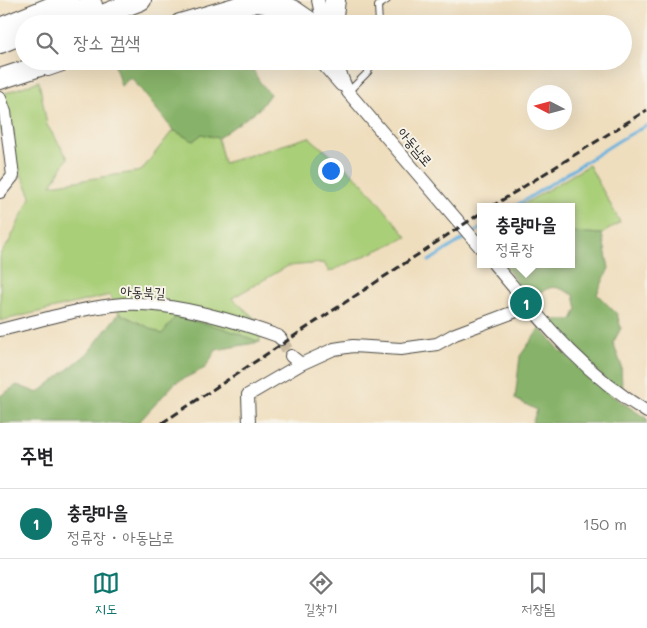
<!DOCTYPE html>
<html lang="ko">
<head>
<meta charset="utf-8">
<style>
  body { margin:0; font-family:Mali,"Poor Story",sans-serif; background:#f2f2f2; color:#202124 }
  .compass { position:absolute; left:527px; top:85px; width:45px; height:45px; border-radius:50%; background:#fff; box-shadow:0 5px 20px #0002; rotate:276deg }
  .you { position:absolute; left:330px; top:170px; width:18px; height:18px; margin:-12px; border:4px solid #fff; border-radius:50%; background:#1a73e8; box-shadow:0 0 0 8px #1a73e833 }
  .badge { display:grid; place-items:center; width:32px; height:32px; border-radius:50%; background:#0f766e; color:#fff; font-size:16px; font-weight:700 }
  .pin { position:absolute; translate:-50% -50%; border:2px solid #fff; box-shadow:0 1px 5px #0006 }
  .popup { position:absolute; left:477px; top:203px; width:98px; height:65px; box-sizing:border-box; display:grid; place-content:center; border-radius:0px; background:#fff; filter:drop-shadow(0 1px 4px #0005); font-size:16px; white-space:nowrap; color:#757577 }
  .popup b { font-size:19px; color:#202124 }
  .popup::after { content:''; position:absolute; left:50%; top:100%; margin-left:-10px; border:10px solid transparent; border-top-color:#fff }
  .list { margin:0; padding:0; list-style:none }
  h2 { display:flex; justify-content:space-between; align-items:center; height:65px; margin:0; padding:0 20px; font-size:21px }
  h2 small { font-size:16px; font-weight:400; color:#757577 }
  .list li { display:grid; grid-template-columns:32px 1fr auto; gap:15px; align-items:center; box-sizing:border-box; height:70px; padding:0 20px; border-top:1px solid #e0e0e0 }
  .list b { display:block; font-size:19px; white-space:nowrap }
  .list p { margin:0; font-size:16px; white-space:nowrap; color:#757577 }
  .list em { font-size:16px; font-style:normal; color:#757577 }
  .icon { flex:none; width:28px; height:28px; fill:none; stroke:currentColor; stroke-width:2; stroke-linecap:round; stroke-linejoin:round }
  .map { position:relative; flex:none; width:647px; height:423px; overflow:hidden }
  .search { position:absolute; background:#fff; box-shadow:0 5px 20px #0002; left:15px; right:15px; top:15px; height:55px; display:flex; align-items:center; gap:12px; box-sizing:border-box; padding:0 18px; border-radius:28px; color:#757577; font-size:19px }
  .sheet { height:135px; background:#fff }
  nav { display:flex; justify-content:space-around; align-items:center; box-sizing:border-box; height:70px; border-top:1px solid #e0e0e0; background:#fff; font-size:14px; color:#757577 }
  nav a { display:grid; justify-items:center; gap:2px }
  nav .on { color:#0f766e }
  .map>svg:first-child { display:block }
  .green { fill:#aacf79; stroke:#6a7d52 }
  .forest { fill:#87b269; stroke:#596e4a }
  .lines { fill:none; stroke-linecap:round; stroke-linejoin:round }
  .stream { stroke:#65b0de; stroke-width:3 }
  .minor-tunnel { stroke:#c8baa1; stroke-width:12; stroke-dasharray:12 6; stroke-linecap:butt }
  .service-casing { stroke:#484641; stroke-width:8 }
  .minor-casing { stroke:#484641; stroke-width:14 }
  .trunk-casing { stroke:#484641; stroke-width:22 }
  .service { stroke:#fff; stroke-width:6 }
  .minor { stroke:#fff; stroke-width:12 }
  .trunk { stroke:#fff; stroke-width:20 }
  .rail { stroke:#2b2b2b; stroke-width:3; stroke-dasharray:8 4; stroke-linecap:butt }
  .labels { text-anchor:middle; stroke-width:4; stroke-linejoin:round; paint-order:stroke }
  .street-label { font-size:14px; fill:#2b2b2b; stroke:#f7f3e8 }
</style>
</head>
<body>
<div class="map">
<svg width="647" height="423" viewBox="0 0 647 423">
  <rect width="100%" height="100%" fill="#f7f3e8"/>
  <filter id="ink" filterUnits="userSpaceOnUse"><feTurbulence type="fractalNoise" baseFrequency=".02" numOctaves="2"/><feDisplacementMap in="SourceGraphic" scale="10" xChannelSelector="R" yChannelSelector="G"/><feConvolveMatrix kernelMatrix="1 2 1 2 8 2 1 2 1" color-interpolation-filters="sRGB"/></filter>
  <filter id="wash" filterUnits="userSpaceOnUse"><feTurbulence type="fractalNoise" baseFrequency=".0096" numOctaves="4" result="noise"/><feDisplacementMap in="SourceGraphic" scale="20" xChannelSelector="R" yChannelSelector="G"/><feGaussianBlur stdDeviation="1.12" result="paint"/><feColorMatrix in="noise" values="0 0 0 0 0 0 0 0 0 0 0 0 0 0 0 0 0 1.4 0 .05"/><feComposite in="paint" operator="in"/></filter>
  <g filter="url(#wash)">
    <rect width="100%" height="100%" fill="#efdebe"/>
    <path class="green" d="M 39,81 L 47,125 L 68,158 L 51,185 L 141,171 L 173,130 L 193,141 L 202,134 L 218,138 L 224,163 L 309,137 L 363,183 L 407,237 L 329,272 L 324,263 L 288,266 L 232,298 L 260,323 L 260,342 L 223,328 L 162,334 L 119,313 L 110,295 L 0,321 L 0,254 L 8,244 L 31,196 L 0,129 L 0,95 Z
      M 589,165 L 620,222 L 602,234 L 571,232 L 571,207 L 519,207 Z"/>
    <path class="forest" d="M 117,61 L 252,61 C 251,73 263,86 270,94 L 259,109 L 218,138 L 202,134 L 193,141 L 173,130 L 131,77 L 121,86 L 114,63 Z
      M 571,232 L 602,234 L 609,268 L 597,294 L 617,314 L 621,328 L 613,343 L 621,364 L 622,388 L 608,382 L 545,320 L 572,320 L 577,309 L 574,295 C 556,286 552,283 535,297 L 527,297 L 504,264 L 571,264 Z
      M 119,313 L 162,334 L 175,317 L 223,328 L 260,342 L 216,350 L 205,368 L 175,383 L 138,423 L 0,423 L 0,396 L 17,385 L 38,393 L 87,354 Z
      M 540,328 L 561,351 L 602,385 L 611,395 L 647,419 L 647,423 L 532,423 L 537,410 L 515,399 L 520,356 Z"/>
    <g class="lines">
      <path class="stream" d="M 514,207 L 620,140 L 647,125
        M 472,234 L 481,228
        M 429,261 L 466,237"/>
    </g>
  </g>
  <g filter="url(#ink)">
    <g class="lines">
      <path class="minor-tunnel" d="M 281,339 L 291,356"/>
      <defs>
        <path id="service" d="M 379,24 L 378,6 L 387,0
          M 348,92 L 368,72 L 373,61"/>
        <path id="minor" d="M 318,0 L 323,24
          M 228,24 L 279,16 L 299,24
          M 320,61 L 341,85
          M 335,61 L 348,92 L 481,248
          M 48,70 L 74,61
          M 0,98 L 5,112 L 13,176 L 0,192
          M 494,264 C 543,322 582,372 647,412
          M 0,330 C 39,321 83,307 123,304 C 170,301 233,320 278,336 L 281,339
          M 291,356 L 301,364 L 334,349 L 353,346 L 401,349 L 437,344 L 455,334 L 530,306
          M 249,423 L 248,395 L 301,364"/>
        <path id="trunk" d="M 253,2 L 277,3 L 294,11 L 313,24
          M 48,24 L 92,5
          M 79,24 L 141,0
          M 180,24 L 262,0
          M 332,24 L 335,0
          M 0,28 L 69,0
          M 0,43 L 24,33
          M 0,79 L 55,61"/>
      </defs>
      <use href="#service" class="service-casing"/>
      <use href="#minor" class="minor-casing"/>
      <use href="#trunk" class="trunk-casing"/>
      <use href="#service" class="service"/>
      <use href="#minor" class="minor"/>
      <use href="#trunk" class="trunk"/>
      <path class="rail" d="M 491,207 L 647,110
        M 162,423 L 481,213"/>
    </g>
  </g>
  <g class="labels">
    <g class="street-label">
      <text transform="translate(415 147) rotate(50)" y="5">아동남로</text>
      <text transform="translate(143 292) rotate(3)" y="5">아동북길</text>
    </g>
  </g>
</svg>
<svg class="compass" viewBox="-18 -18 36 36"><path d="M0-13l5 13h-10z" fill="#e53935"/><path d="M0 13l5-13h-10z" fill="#757577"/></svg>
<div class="you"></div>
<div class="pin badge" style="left:526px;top:303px">1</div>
<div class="popup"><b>충량마을</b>정류장</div>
<div class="search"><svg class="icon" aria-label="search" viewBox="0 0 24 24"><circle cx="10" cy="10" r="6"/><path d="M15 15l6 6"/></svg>장소 검색</div>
</div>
<section class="sheet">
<h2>주변<small></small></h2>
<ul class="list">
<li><span class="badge">1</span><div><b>충량마을</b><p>정류장 · 아동남로</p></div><em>150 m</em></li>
</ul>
</section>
<nav>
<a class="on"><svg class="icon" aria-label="map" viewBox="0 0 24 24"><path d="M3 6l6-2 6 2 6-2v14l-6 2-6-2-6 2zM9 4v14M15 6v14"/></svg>지도</a>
<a><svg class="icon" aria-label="directions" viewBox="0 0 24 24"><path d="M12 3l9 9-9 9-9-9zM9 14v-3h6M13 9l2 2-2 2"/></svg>길찾기</a>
<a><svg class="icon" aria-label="saved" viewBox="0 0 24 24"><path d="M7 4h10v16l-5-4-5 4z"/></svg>저장됨</a>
</nav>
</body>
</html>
